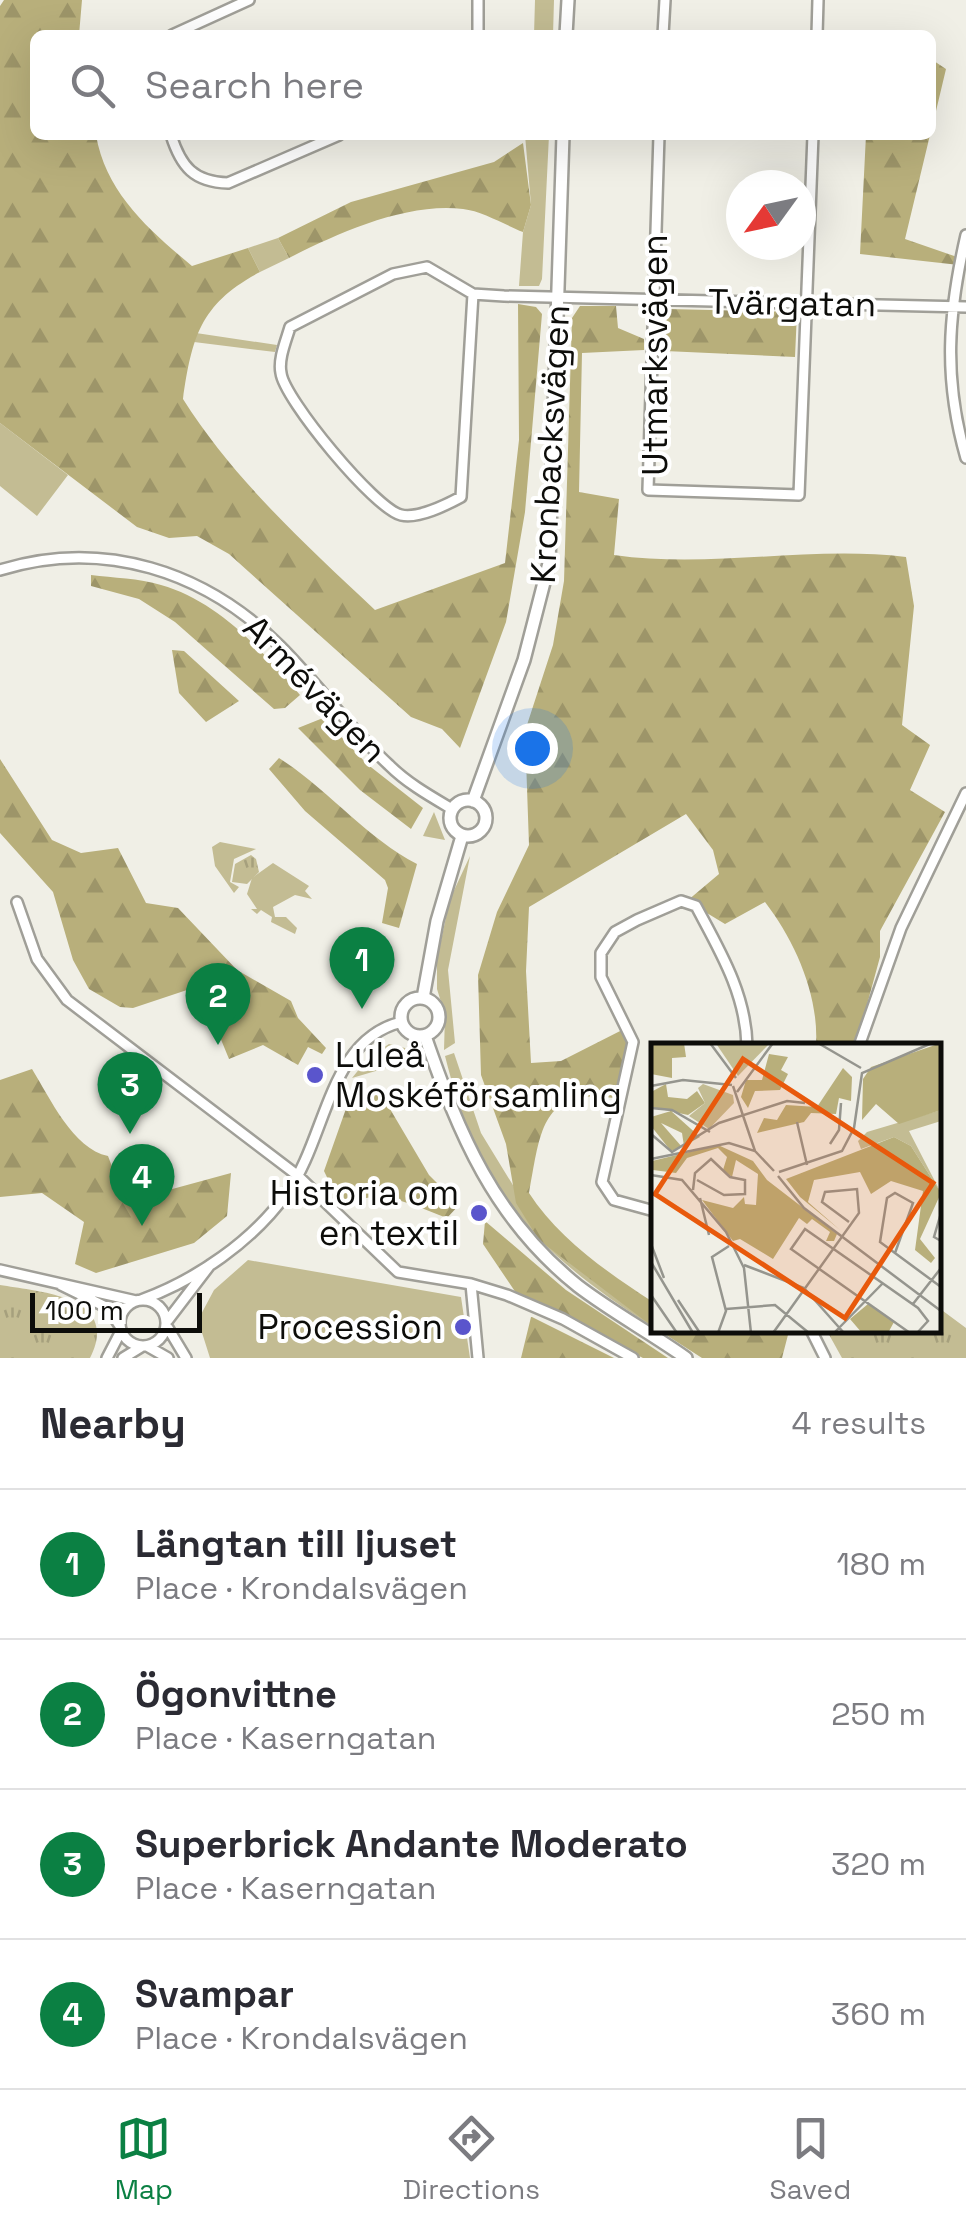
<!DOCTYPE html>
<html lang="en">
<head>
<meta charset="utf-8">
<style>
  body { margin:0; font-family:"Space Grotesk",sans-serif; background:#f2f2f3; color:#2b2b33 }
  .compass { position:absolute; left:726px; top:170px; width:90px; height:90px; border-radius:50%; background:#fff; box-shadow:0 10px 40px #0002; rotate:237deg }
  .scale { position:absolute; left:30px; bottom:25px; width:172px; box-sizing:border-box; padding-left:10px; border:5px solid #0d0d0a; border-top:0; font-size:28px; line-height:35px; white-space:nowrap; color:#0d0d0a; -webkit-text-stroke:8px #fff; paint-order:stroke }
  .you { position:absolute; left:532px; top:748px; width:35px; height:35px; margin:-25px; border:8px solid #fff; border-radius:50%; background:#1a73e8; box-shadow:0 0 0 15px #1a73e833 }
  .badge { display:grid; place-items:center; width:65px; height:65px; border-radius:50%; background:#0b8043; color:#fff; font-size:32px; font-weight:700 }
  .pin { position:absolute; translate:-50% -82px; filter:drop-shadow(0 2px 5px #0008) }
  .pin::after { content:''; position:absolute; top:52px; width:35px; height:30px; background:inherit; clip-path:polygon(0 0,100% 0,50% 100%) }
  .list { margin:0; padding:0; list-style:none }
  h2 { display:flex; justify-content:space-between; align-items:center; height:130px; margin:0; padding:0 40px; font-size:42px }
  h2 small { font-size:32px; font-weight:400; color:#7c7c81 }
  .list li { display:grid; grid-template-columns:65px 1fr auto; gap:30px; align-items:center; box-sizing:border-box; height:150px; padding:0 40px; border-top:2px solid #e1e1e2 }
  .list b { display:block; font-size:38px; white-space:nowrap }
  .list p { margin:0; font-size:32px; white-space:nowrap; color:#7c7c81 }
  .list em { font-size:32px; font-style:normal; color:#7c7c81 }
  .icon { flex:none; width:55px; height:55px; fill:none; stroke:currentColor; stroke-width:2; stroke-linecap:round; stroke-linejoin:round }
  .map { position:relative; flex:none; width:966px; height:1358px; overflow:hidden }
  .search { position:absolute; background:#fff; box-shadow:0 10px 40px #0002; left:30px; right:30px; top:30px; height:110px; display:flex; align-items:center; gap:25px; box-sizing:border-box; padding:0 35px; border-radius:15px; color:#7c7c81; font-size:38px }
  .sheet { height:730px; background:#fff }
  nav { display:flex; justify-content:space-around; align-items:center; box-sizing:border-box; height:140px; border-top:2px solid #e1e1e2; background:#fff; font-size:28px; color:#7c7c81 }
  nav a { display:grid; justify-items:center; gap:5px }
  nav .on { color:#0b8043 }
  .map>svg:first-child { display:block }
  .grass { fill:#c3bc93 }
  .forest { fill:url(#forest-firs) }
  .park { fill:url(#park-tufts) }
  .lines { fill:none; stroke-linecap:round; stroke-linejoin:round }
  .minor-casing { stroke:#a09f98; stroke-width:14 }
  .tertiary-casing { stroke:#a09f98; stroke-width:16 }
  .minor { stroke:#fff; stroke-width:9 }
  .tertiary { stroke:#fff; stroke-width:11 }
  .poi-dot { fill:#5a55cc; stroke:#fff; stroke-width:4 }
  .labels { text-anchor:middle; stroke-width:8; stroke-linejoin:round; paint-order:stroke }
  .street-label { font-size:35px; fill:#0d0d0a; stroke:#fff }
  .poi-label { font-size:35px; fill:#0d0d0a; stroke:#fff; text-anchor:end }
  .inset-road { fill:none; stroke:#95958e; stroke-width:2.5 }
  .view { fill:#e8590c; fill-opacity:0.15; stroke:#e8590c; stroke-width:5 }
  .inset-edge { fill:none; stroke:#0d0d0a; stroke-width:5 }
</style>
</head>
<body>
<div class="map">
<svg width="966" height="1358" viewBox="0 0 966 1358">
  <defs>
    <pattern id="forest-firs" width="22" height="20" patternUnits="userSpaceOnUse" patternTransform="scale(2.5)"><rect width="22" height="20" fill="#b8af7b"/><path d="M5 1l3.5 6h-7zM16 11l3.5 6h-7z" fill="#9d9569"/></pattern>
    <pattern id="park-tufts" width="24" height="20" patternUnits="userSpaceOnUse" patternTransform="scale(2.5)"><rect width="24" height="20" fill="#c3bc93"/><path d="M3 7l-1-3M5 7V3M7 7l1-3M15 17l-1-3M17 17v-4M19 17l1-3" fill="none" stroke="#a6a07d"/></pattern>
  </defs>
  <rect width="100%" height="100%" fill="#f0efe6"/>
  <path class="grass" d="M 535,0 L 554,0 L 553,35 L 534,35 Z
    M 525,135 L 549,135 L 542,279 L 539,286 L 519,286 L 523,232 L 531,205 Z
    M 278,238 L 289,258 L 260,272 L 248,248 Z
    M 196,333 L 277,345 L 275,352 L 194,342 Z
    M 0,423 L 68,475 L 37,516 L 0,486 Z
    M 434,812 L 445,840 L 423,836 Z
    M 220,842 L 256,849 L 234,859 L 230,882 L 239,887 L 234,893 L 215,866 L 212,847 Z
    M 470,856 L 448,970 L 455,1043 L 444,1050 L 445,1015 L 437,989 L 437,959 L 450,899 Z
    M 273,863 L 309,886 L 305,891 L 312,899 L 295,895 L 273,907 L 275,917 L 286,917 L 297,928 L 295,934 L 271,922 L 272,917 L 261,910 L 257,914 L 251,909 L 257,909 L 247,894 L 252,878 Z
    M 389,1044 L 405,1048 L 413,1060 L 352,1078 L 369,1057 Z
    M 454,1053 L 481,1133 L 522,1200 L 653,1313 L 653,1327 C 537,1253 479,1193 445,1056 Z
    M 248,1260 L 461,1297 L 470,1358 L 210,1358 L 198,1320 L 214,1290 Z"/>
  <path class="forest" d="M 4,0 L 82,0 L 79,35 L 35,35 L 35,135 L 96,135 C 106,193 149,230 192,266 L 248,248 L 260,272 C 201,303 192,336 183,399 C 235,481 305,544 375,610 L 505,563 L 519,440 L 518,304 L 536,307 L 542,314 L 525,512 L 506,622 L 460,748 L 442,729 L 411,717 L 229,554 L 197,536 L 169,538 L 137,527 L 0,423 L 0,6 Z
    M 931,59 L 946,69 L 931,132 Z
    M 866,135 L 930,135 L 905,239 L 960,258 L 959,265 L 860,254 Z
    M 523,143 L 531,205 L 523,232 C 505,225 482,211 463,209 C 407,202 338,233 289,258 L 278,238 L 351,202 L 494,162 Z
    M 580,306 L 616,306 L 618,328 L 644,339 L 644,350 L 582,353 L 579,492 L 619,499 L 614,555 C 712,569 809,545 906,557 L 914,606 L 902,725 L 930,745 L 910,790 L 945,812 L 880,931 L 880,957 L 856,1045 L 816,1045 C 819,995 795,941 765,902 L 725,924 L 687,901 L 719,874 L 713,850 L 686,814 L 529,907 L 526,971 L 531,1063 L 561,1061 L 628,1027 L 632,1042 L 621,1099 C 541,1085 541,1129 529,1193 C 558,1238 608,1273 653,1302 L 653,1327 L 539,1240 L 516,1203 L 506,1144 L 481,1075 L 478,975 L 497,912 L 529,845 L 525,731 L 553,645 L 564,581 L 572,318 Z
    M 667,309 L 797,312 L 795,357 L 665,351 Z
    M 91,575 C 113,578 139,578 161,585 C 218,601 263,651 300,695 L 285,708 L 274,709 L 175,622 L 139,599 L 91,586 Z
    M 172,650 L 184,651 L 239,701 L 206,722 L 179,693 Z
    M 323,718 L 367,764 L 423,808 L 411,829 L 360,790 L 298,728 Z
    M 279,758 C 329,790 365,837 417,864 L 399,928 L 382,923 L 388,888 L 385,880 L 305,811 L 269,769 Z
    M 0,759 L 52,840 L 81,853 L 118,848 L 146,903 L 178,908 L 237,970 L 291,1001 L 298,1018 L 326,1048 L 322,1054 L 308,1047 L 298,1065 L 263,1045 L 229,1059 L 199,986 L 133,1008 L 120,1007 L 89,989 L 73,960 L 53,892 L 0,833 Z
    M 32,1069 C 50,1098 73,1149 108,1156 L 122,1193 L 143,1197 L 231,1173 L 227,1216 L 194,1243 L 96,1273 L 75,1264 L 84,1222 L 42,1193 L 0,1197 L 0,1080 Z
    M 380,1092 L 429,1175 L 459,1205 L 447,1218 C 415,1206 378,1186 346,1205 L 337,1198 L 324,1171 L 348,1103 Z
    M 485,1221 L 566,1290 L 668,1358 L 643,1358 L 516,1293 L 483,1244 Z
    M 531,1317 L 532,1317 L 614,1358 L 521,1358 Z
    M 660,1331 L 789,1331 L 782,1358 L 702,1358 Z"/>
  <path class="park" d="M 251,855 L 256,859 L 259,872 L 247,884 L 232,882 L 235,864 Z
    M 0,1285 C 43,1292 121,1297 90,1358 L 0,1358 Z
    M 939,1308 L 966,1328 L 966,1358 L 842,1358 L 827,1331 L 938,1330 Z"/>
  <g class="lines">
    <defs>
      <path id="minor" d="M 172,35 L 249,0
        M 478,35 L 478,0
        M 663,35 L 665,0
        M 817,35 L 818,0
        M 171,135 C 181,167 194,182 228,183 L 339,135
        M 659,135 L 648,490 L 799,495 L 813,135
        M 966,235 C 948,314 943,378 966,458
        M 473,294 L 461,497 C 446,505 419,519 401,515 C 375,509 284,399 281,373 C 278,359 286,341 290,327 L 393,274 L 427,267 L 473,294 L 504,296 L 966,307
        M 0,570 C 103,538 205,571 280,646 C 318,684 350,729 389,765 C 407,783 430,796 452,809
        M 17,902 L 37,959 L 67,1000 L 297,1175 L 398,1272 L 471,1284 L 507,1295 L 563,1319 L 633,1358
        M 859,1046 L 901,928 L 966,793
        M 654,1211 L 614,1200 L 602,1182 L 633,1042 L 601,977 L 601,953 L 615,932 L 637,920 L 681,901 L 696,906 C 720,951 746,994 747,1046
        M 0,1270 L 136,1301
        M 471,1284 L 478,1358
        M 61,1285 L 108,1308 L 120,1326
        M120 1323a23 23 0 1 1 46 0a23 23 0 1 1-46 0Z
        M 141,1300 C 196,1280 253,1241 287,1193 C 327,1138 328,1039 402,1022
        M 168,1320 L 210,1265
        M 168,1328 L 186,1358
        M 811,1330 L 825,1358
        M 147,1346 L 168,1358
        M 107,1358 L 121,1331
        M 123,1358 L 141,1347"/>
      <path id="tertiary" d="M 566,35 L 568,0
        M450 818a18 18 0 1 1 36 0a18 18 0 1 1-36 0Z
        M 473,801 L 524,660 L 549,563 L 563,135
        M401 1017a19 19 0 1 1 38 0a19 19 0 1 1-38 0Z
        M 423,998 L 437,921 L 462,836
        M 425,1036 C 459,1134 494,1219 578,1286 C 612,1312 651,1333 686,1358"/>
    </defs>
    <use href="#minor" class="minor-casing"/>
    <use href="#tertiary" class="tertiary-casing"/>
    <use href="#minor" class="minor"/>
    <use href="#tertiary" class="tertiary"/>
  </g>
  <g class="poi-dot">
    <circle cx="315" cy="1075" r="10"/>
    <circle cx="479" cy="1213" r="10"/>
    <circle cx="463" cy="1327" r="10"/>
  </g>
  <g class="labels">
    <g class="street-label">
      <text transform="translate(792 303) rotate(1)" y="12">Tvärgatan</text>
      <text transform="translate(655 355) rotate(-90)" y="12">Utmarksvägen</text>
      <text transform="translate(550 444) rotate(-87)" y="12">Kronbacksvägen</text>
      <text transform="translate(315 689) rotate(46)" y="12">Armévägen</text>
    </g>
    <g class="poi-label">
      <text x="335" y="1067" text-anchor="start">Luleå<tspan x="335" dy="40">Moskéförsamling</tspan></text>
      <text x="459" y="1205">Historia om<tspan x="459" dy="40">en textil</tspan></text>
      <text x="443" y="1339">Procession</text>
    </g>
  </g>
  <g transform="translate(651 1043)">
    <rect width="290" height="290" fill="#f0efe6"/>
    <path d="M 52,41 L 82,52 L 83,60 L 58,86 L 38,73 L 54,60 L 47,45 ZM 290,67 L 290,78 L 258,88 L 290,150 L 260,103 L 243,94 L 210,106 L 207,98 L 216,89 Z" fill="#c3bc93"/>
    <path d="M 0,0 L 33,0 L 35,14 L 21,15 L 21,35 L 0,31 ZM 290,0 L 290,67 L 248,81 L 225,61 L 211,77 L 212,36 L 220,24 ZM 118,11 L 137,14 L 130,27 L 137,31 L 129,47 L 104,48 L 97,65 L 90,54 L 95,37 L 111,37 ZM 192,25 L 201,34 L 200,58 L 188,55 L 185,71 L 160,70 L 153,79 L 106,90 L 113,75 L 126,77 L 135,62 L 166,64 ZM 15,41 L 17,54 L 36,56 L 46,48 L 54,60 L 37,72 L 0,64 L 0,49 ZM 20,68 L 49,94 L 33,103 L 31,90 L 10,80 L 31,104 L 20,108 L 0,83 L 0,74 ZM 243,94 L 260,103 L 290,150 L 269,196 L 284,215 L 280,220 L 264,207 L 272,148 L 240,138 L 220,151 L 209,129 L 163,137 L 157,159 L 189,187 L 149,154 L 135,136 ZM 67,102 L 102,118 L 116,137 L 186,191 L 183,198 L 175,198 L 179,189 L 161,176 L 156,181 L 148,175 L 122,216 L 89,196 L 82,198 L 51,157 L 82,165 L 93,154 L 94,161 L 105,162 L 107,131 L 85,117 L 81,134 L 72,127 L 76,114 L 67,105 L 36,115 L 25,130 L 2,127 L 1,118 ZM 217,261 L 243,279 L 237,290 L 211,290 L 199,276 Z" fill="#b8af7b"/>
    <path d="M 119,0 L 87,33 L 66,2 L 67,0 Z" fill="#c3bc93"/>
    <path class="inset-road" d="M 59,0 L 85,35M 167,0 L 210,25M 0,43 L 32,37 L 81,42M 82,43 L 104,108M 86,49 L 122,0M 0,65 L 21,67 L 59,89M 146,79 L 156,122M 0,91 L 21,109 L 68,80 L 136,58 L 154,60M 179,101 L 188,87 L 190,60M 0,116 L 78,100 L 104,108 L 123,128M 128,129 L 191,108 L 203,85 L 211,30 L 281,0M 0,132 L 31,137 L 75,189 L 93,225 L 100,290M 127,133 L 153,165 L 290,268M 42,147 L 44,130 L 60,116 L 79,134 L 94,137 L 94,151 L 73,152 L 46,137M 49,155 L 58,192M 290,170 L 283,194 L 290,198M 0,201 L 13,235M 244,210 L 262,160 L 244,150 L 236,155 L 229,199 L 290,244M 0,219 L 42,290M 93,222 L 153,245 L 193,290M 0,252 L 26,290M 27,257 L 49,290M 262,261 L 290,225M 75,266 L 124,262 L 158,290M 67,290 L 75,268 L 61,214 L 78,203M 122,290 L 208,170 L 206,146 L 174,149 L 171,159 L 198,179M 183,290 L 232,240M 259,290 L 140,206 L 154,186 L 267,265 L 277,278 L 266,290"/>
    <path class="view" d="M 92,16 L 282,140 L 194,275 L 4,151 Z"/>
    <rect width="290" height="290" class="inset-edge"/>
  </g>
</svg>
<svg class="compass" viewBox="-18 -18 36 36"><path d="M0-13l5 13h-10z" fill="#e53935"/><path d="M0 13l5-13h-10z" fill="#7c7c81"/></svg>
<div class="scale">100 m</div>
<div class="you"></div>
<div class="pin badge" style="left:362px;top:1009px">1</div>
<div class="pin badge" style="left:218px;top:1045px">2</div>
<div class="pin badge" style="left:130px;top:1134px">3</div>
<div class="pin badge" style="left:142px;top:1226px">4</div>
<div class="search"><svg class="icon" aria-label="search" viewBox="0 0 24 24"><circle cx="10" cy="10" r="6"/><path d="M15 15l6 6"/></svg>Search here</div>
</div>
<section class="sheet">
<h2>Nearby<small>4 results</small></h2>
<ul class="list">
<li><span class="badge">1</span><div><b>Längtan till ljuset</b><p>Place · Krondalsvägen</p></div><em>180 m</em></li>
<li><span class="badge">2</span><div><b>Ögonvittne</b><p>Place · Kaserngatan</p></div><em>250 m</em></li>
<li><span class="badge">3</span><div><b>Superbrick Andante Moderato</b><p>Place · Kaserngatan</p></div><em>320 m</em></li>
<li><span class="badge">4</span><div><b>Svampar</b><p>Place · Krondalsvägen</p></div><em>360 m</em></li>
</ul>
</section>
<nav>
<a class="on"><svg class="icon" aria-label="map" viewBox="0 0 24 24"><path d="M3 6l6-2 6 2 6-2v14l-6 2-6-2-6 2zM9 4v14M15 6v14"/></svg>Map</a>
<a><svg class="icon" aria-label="directions" viewBox="0 0 24 24"><path d="M12 3l9 9-9 9-9-9zM9 14v-3h6M13 9l2 2-2 2"/></svg>Directions</a>
<a><svg class="icon" aria-label="saved" viewBox="0 0 24 24"><path d="M7 4h10v16l-5-4-5 4z"/></svg>Saved</a>
</nav>
</body>
</html>
